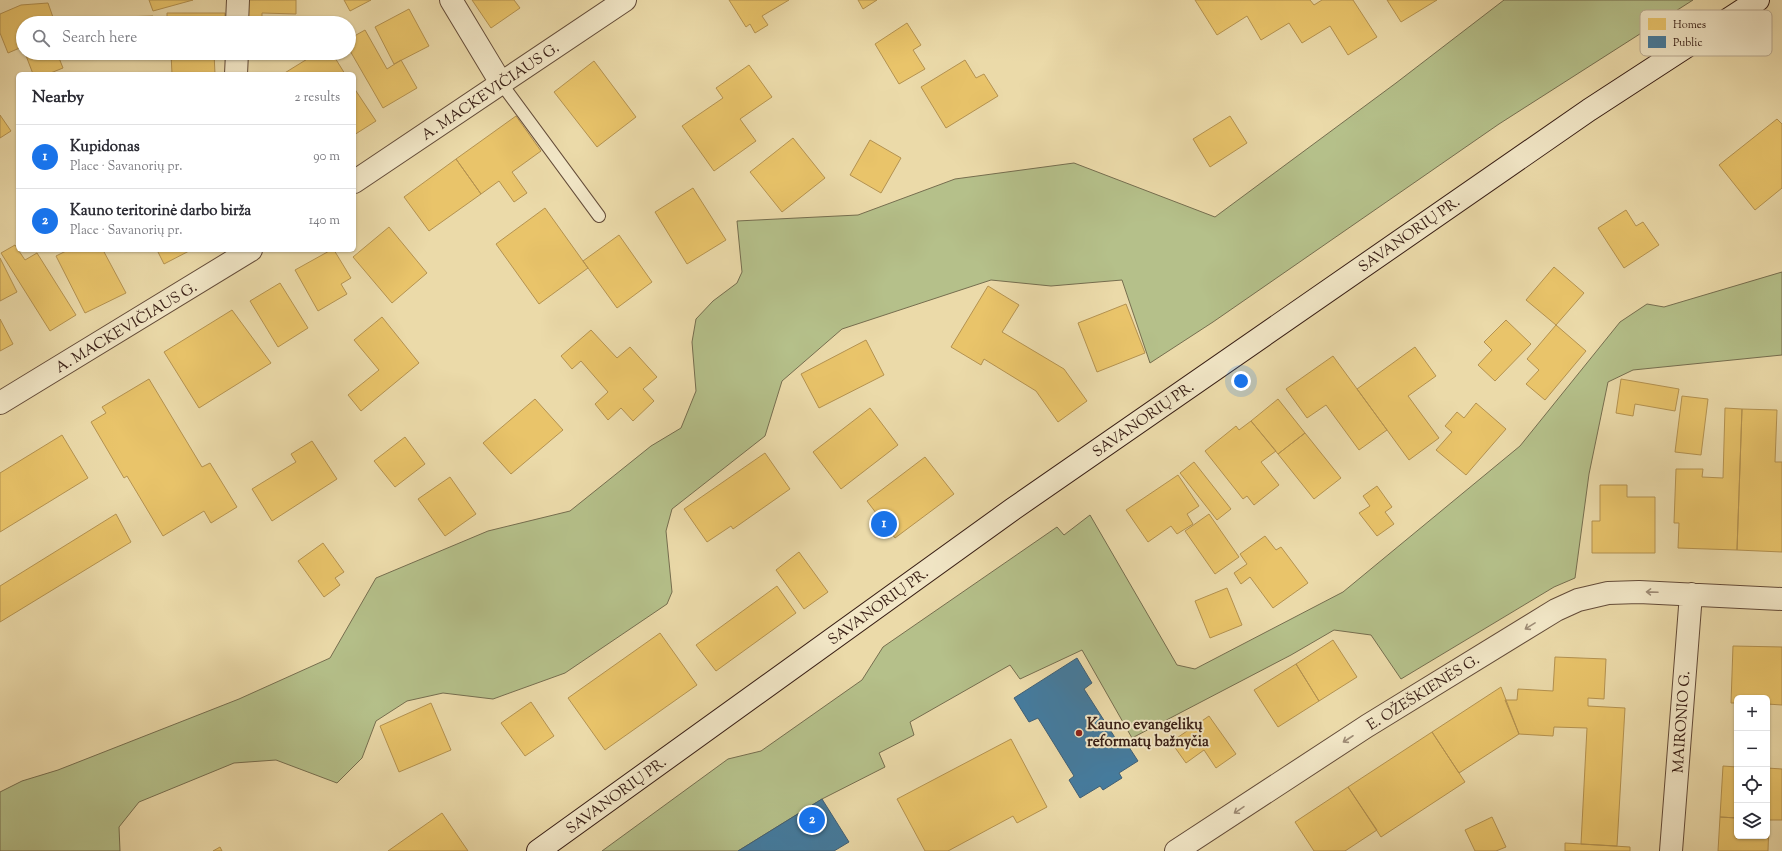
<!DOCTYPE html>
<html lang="en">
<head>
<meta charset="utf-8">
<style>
  body { margin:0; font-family:"Sorts Mill Goudy",serif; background:#f7f7f7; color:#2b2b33 }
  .controls { position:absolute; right:12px; bottom:12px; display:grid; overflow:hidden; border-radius:6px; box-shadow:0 1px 3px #0004 }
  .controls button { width:36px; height:36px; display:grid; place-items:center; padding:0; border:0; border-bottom:1px solid #e1e1e2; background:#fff; color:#2b2b33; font:20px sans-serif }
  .you { position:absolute; left:1241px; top:381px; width:14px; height:14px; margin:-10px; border:3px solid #fff; border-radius:50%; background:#1a73e8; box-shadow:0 0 0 6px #1a73e833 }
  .badge { display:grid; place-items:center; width:26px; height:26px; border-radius:50%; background:#1a73e8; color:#fff; font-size:13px; font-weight:700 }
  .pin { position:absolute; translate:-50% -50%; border:2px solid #fff; box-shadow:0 1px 4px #0006 }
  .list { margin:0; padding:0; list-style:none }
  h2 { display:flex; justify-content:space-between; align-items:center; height:52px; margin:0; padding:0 16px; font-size:17px }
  h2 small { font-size:13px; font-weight:400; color:#7c7c81 }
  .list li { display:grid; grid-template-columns:26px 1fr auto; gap:12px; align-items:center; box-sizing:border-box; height:64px; padding:0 16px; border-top:1px solid #e1e1e2 }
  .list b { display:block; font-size:15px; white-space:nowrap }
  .list p { margin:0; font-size:13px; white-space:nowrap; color:#7c7c81 }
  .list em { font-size:13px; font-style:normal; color:#7c7c81 }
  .icon { flex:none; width:22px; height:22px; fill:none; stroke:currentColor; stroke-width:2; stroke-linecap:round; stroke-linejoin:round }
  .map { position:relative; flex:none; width:1782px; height:851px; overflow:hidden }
  .search { position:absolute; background:#fff; box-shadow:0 1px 3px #0004; left:16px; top:16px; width:340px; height:44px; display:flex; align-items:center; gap:10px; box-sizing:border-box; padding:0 14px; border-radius:22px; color:#7c7c81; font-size:15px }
  .panel { position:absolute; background:#fff; box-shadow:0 1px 3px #0004; left:16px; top:72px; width:340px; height:180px; border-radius:6px }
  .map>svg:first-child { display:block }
  .green { fill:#b5c08a; stroke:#766e4f }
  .homes { fill:#e9c46a; stroke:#b49250 }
  .public { fill:#457b9d; stroke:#415f74 }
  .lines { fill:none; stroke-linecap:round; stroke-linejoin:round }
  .lane-casing { stroke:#644c39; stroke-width:14 }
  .street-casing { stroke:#644c39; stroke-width:24 }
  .secondary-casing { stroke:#371d14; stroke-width:24 }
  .lane { stroke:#f2e7c7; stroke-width:12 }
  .street { stroke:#f2e7c7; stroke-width:22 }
  .secondary { stroke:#f2e7c7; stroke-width:22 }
  .oneway { stroke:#9e8c76 }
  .poi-dot { fill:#8f2418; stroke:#f2e7c7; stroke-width:1.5 }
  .labels { text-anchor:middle; stroke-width:4; stroke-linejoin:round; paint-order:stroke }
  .street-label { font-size:15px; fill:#371d14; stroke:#f2e7c7 }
  .poi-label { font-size:15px; font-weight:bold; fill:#371d14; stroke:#f2e7c7; text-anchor:start }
  .key { fill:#f2e7c7; stroke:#baaa91; stroke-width:1 }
  .key-label { font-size:11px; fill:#371d14 }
</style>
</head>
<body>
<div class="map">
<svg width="1782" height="851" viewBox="0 0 1782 851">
  <rect width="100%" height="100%" fill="#ebdaa9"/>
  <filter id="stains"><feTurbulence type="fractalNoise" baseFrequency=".005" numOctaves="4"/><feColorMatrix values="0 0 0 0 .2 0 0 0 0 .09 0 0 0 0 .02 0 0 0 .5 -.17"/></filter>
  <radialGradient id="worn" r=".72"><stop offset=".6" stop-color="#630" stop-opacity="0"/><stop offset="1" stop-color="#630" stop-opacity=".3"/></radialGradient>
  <path class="green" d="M 1504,0 L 1693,0 L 1499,124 L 1213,322 L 1150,363 L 1122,280 L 1051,286 L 991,280 L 842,329 L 782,381 L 765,436 L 672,509 L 666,531 L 672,592 L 667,604 L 565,673 L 493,699 L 443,693 L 407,701 L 376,721 L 362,758 L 337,783 L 276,760 L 234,763 L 139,802 L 119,827 L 120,851 L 0,851 L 0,792 L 22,781 L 58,770 L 239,699 L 330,658 L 376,578 L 488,531 L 570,511 L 651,446 L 681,428 L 696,391 L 692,342 L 696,319 L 713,301 L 737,283 L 742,272 L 737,221 L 858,215 L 955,179 L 1074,163 L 1215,217 L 1396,83 Z
    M 1782,272 L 1782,355 L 1633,370 L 1608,382 L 1589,474 L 1575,578 L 1554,587 L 1401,679 L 1371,635 L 1334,630 L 1291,655 L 1132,738 L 1082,650 L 1020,679 L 1010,665 L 910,722 L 914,735 L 879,753 L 885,767 L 822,799 L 738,851 L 602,851 L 728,759 L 761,751 L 862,680 L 883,647 L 1057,527 L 1064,535 L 1090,515 L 1177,665 L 1195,669 L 1343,592 L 1520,446 L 1620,322 L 1647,304 L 1664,307 Z"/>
  <path class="homes" d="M 149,0 L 193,0 L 153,11 Z
    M 248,0 L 296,0 L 296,14 L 262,13 L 262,23 L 247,23 Z
    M 344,0 L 371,0 L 350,11 Z
    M 472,0 L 514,0 L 520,8 L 491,28 Z
    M 729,0 L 789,0 L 762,16 L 768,25 L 755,33 L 750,24 L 746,27 Z
    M 858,0 L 877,0 L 863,9 Z
    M 1195,0 L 1310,0 L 1314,5 L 1322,0 L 1353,0 L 1377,37 L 1348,55 L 1330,26 L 1302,43 L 1289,23 L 1261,40 L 1247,16 L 1217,35 Z
    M 1387,0 L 1437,0 L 1401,22 Z
    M 48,3 L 55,23 L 23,23 L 23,49 L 22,47 L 8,53 L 0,33 L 0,14 L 21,5 Z
    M 409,9 L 429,46 L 394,64 L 375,27 Z
    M 167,13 L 225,13 L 225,23 L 167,23 Z
    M 153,16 L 154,23 L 86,23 L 86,18 Z
    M 907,23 L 921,45 L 913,50 L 925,69 L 899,84 L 875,44 Z
    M 365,30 L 387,69 L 401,60 L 417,88 L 383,108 L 349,49 L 349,39 Z
    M 25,53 L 57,53 L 63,68 L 48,74 L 33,74 Z
    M 171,53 L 214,53 L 215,74 L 172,74 Z
    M 317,53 L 332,53 L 345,74 L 283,74 Z
    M 965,60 L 976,78 L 984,74 L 998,96 L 946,128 L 921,87 Z
    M 594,61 L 636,117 L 597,147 L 554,92 Z
    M 749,65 L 772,97 L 740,119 L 756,141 L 714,171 L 682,126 L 723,98 L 716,88 Z
    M 354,88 L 376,121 L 354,135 Z
    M 0,115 L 11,131 L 0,138 Z
    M 516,116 L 541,151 L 512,172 L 527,193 L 514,202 L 499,181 L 481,194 L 456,159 Z
    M 1230,116 L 1247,143 L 1210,167 L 1193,139 Z
    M 1777,119 L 1782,124 L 1782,188 L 1755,210 L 1719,165 Z
    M 793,138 L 825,178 L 782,212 L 750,172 Z
    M 870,140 L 901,158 L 881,193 L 850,175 Z
    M 456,159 L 481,194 L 429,231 L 404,197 Z
    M 693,188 L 726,240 L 687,264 L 655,212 Z
    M 545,208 L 588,268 L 539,304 L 496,244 Z
    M 1626,210 L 1636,226 L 1643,222 L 1659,245 L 1624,268 L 1598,228 Z
    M 389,227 L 427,273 L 392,303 L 353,257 Z
    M 619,235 L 652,282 L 617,308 L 583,261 Z
    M 15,245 L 25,260 L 37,253 L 76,315 L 50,331 L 1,253 Z
    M 68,250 L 103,250 L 126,293 L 85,313 L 56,256 Z
    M 157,250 L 191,250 L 164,264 Z
    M 331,250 L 334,250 L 351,278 L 341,284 L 347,294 L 318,311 L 295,270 Z
    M 0,258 L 17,292 L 0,301 Z
    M 1554,267 L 1584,293 L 1556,325 L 1526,300 Z
    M 280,283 L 308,328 L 278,347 L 250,301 Z
    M 988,286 L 1019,305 L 1002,332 L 1064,369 L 1087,401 L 1058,422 L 1036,391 L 984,359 L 981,365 L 951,347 Z
    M 1126,304 L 1145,353 L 1097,372 L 1078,323 Z
    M 232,310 L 271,363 L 199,408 L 164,352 Z
    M 382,317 L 419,363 L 361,411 L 348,395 L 379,370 L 354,340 Z
    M 0,319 L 13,344 L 0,351 Z
    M 1506,320 L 1531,344 L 1495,381 L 1478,365 L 1492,350 L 1484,342 Z
    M 1556,325 L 1586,351 L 1545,400 L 1526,384 L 1539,370 L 1527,359 Z
    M 591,330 L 617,358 L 630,347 L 657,377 L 643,389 L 654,401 L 633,421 L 621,408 L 608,420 L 595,404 L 608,392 L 581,361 L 572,369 L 561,356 Z
    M 866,340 L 884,375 L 819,408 L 801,374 Z
    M 1415,347 L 1436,376 L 1408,396 L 1439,438 L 1409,460 L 1357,389 Z
    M 1333,356 L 1387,430 L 1359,450 L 1326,405 L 1307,418 L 1286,389 Z
    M 149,379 L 202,467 L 210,463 L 237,507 L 211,523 L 204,511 L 163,536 L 127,476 L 124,478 L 91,422 L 106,413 L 102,407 Z
    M 1621,379 L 1679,389 L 1675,411 L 1635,404 L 1633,416 L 1616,413 Z
    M 1682,396 L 1708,399 L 1701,455 L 1675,452 Z
    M 535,399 L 563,430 L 511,474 L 483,443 Z
    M 1278,399 L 1305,433 L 1278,454 L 1251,421 Z
    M 1476,403 L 1506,429 L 1466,475 L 1436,450 L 1452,432 L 1445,426 L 1457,412 L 1464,418 Z
    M 870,408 L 898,445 L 841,489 L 813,452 Z
    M 1725,408 L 1742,409 L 1737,550 L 1678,548 L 1679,523 L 1674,523 L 1676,469 L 1703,469 L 1702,477 L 1723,478 Z
    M 1742,409 L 1777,410 L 1775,462 L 1782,462 L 1782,552 L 1737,550 Z
    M 1251,421 L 1276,451 L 1261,462 L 1279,485 L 1254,505 L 1247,496 L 1243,499 L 1205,451 L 1236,426 L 1239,430 Z
    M 1305,433 L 1341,478 L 1314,499 L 1278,454 Z
    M 62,435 L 88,478 L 0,532 L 0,473 Z
    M 405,437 L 425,464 L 395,487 L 374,461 Z
    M 312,441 L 337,479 L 272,521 L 252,489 L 296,462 L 291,454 Z
    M 765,453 L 790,489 L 733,529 L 731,526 L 707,542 L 684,509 Z
    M 925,457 L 954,494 L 895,538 L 867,501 Z
    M 1194,462 L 1231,509 L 1217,520 L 1180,473 Z
    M 1178,475 L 1199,506 L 1187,514 L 1193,524 L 1177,534 L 1171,526 L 1148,542 L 1126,510 Z
    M 450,477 L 476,514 L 445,536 L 418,499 Z
    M 1600,485 L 1627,485 L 1627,497 L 1655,497 L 1655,553 L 1592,553 L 1592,521 L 1600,521 Z
    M 1377,486 L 1392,507 L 1385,512 L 1394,524 L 1377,536 L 1359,513 L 1370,506 L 1363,496 Z
    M 116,514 L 131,542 L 0,622 L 0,586 Z
    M 1209,514 L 1239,557 L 1215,574 L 1185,531 Z
    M 1265,536 L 1276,550 L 1281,547 L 1308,583 L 1273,608 L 1250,577 L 1241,584 L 1234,573 L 1247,564 L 1240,554 Z
    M 323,543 L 344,572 L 335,578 L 340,585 L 324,597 L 298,561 Z
    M 799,552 L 828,592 L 804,609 L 776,570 Z
    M 777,586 L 796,613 L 716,671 L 696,645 Z
    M 1227,588 L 1242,625 L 1210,638 L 1195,601 Z
    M 660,633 L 697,685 L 605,750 L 568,698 Z
    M 1333,640 L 1357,677 L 1319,701 L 1296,664 Z
    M 1733,646 L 1782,647 L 1782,705 L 1767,704 L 1767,698 L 1737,698 L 1737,703 L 1731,703 Z
    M 1555,657 L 1606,659 L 1604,699 L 1588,698 L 1588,706 L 1625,708 L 1617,846 L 1581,844 L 1587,728 L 1554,727 L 1553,736 L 1519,734 L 1505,700 L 1517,700 L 1518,689 L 1553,691 Z
    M 1296,664 L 1319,701 L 1278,727 L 1254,690 Z
    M 1501,687 L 1519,734 L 1459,773 L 1432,732 Z
    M 531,702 L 554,736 L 525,756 L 501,723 Z
    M 431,703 L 451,750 L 399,772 L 380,726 Z
    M 1209,716 L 1236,754 L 1216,768 L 1204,750 L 1186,763 L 1171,742 Z
    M 1432,732 L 1465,782 L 1381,837 L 1348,787 Z
    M 1011,739 L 1047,807 L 1017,823 L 1013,816 L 948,851 L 925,851 L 897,799 Z
    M 1723,766 L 1737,767 L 1737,818 L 1720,817 Z
    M 1767,768 L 1782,769 L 1782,820 L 1767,820 Z
    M 1348,787 L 1377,830 L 1345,851 L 1314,851 L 1295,822 Z
    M 442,813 L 468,851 L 388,851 Z
    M 1492,817 L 1506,847 L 1496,851 L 1475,851 L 1465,830 Z
    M 1720,817 L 1737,818 L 1737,836 L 1767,836 L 1767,820 L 1769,820 L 1768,851 L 1718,851 Z
    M 1565,843 L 1630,847 L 1630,851 L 1565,851 Z
    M 220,847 L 222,851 L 213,851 Z"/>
  <path class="public" d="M 1077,658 L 1092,683 L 1084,689 L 1121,747 L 1127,744 L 1138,761 L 1119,773 L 1122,778 L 1103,790 L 1100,786 L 1080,798 L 1069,780 L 1074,776 L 1038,718 L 1029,722 L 1014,698 Z
    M 822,799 L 849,842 L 834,851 L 738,851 Z"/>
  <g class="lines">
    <defs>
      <path id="lane" d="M 501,83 L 599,216"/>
      <path id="street" d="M 451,0 L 501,83
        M 237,23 L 238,0
        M 236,74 L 237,53
        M 354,182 L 625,0
        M 0,403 L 251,250
        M 1176,851 L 1367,726 L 1556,610 L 1578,600 L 1608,593 L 1639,592 L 1782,599
        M 1671,851 L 1691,594"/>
      <path id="secondary" d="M 538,851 L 1013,509 L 1589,110 L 1758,0"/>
    </defs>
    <use href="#lane" class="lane-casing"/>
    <use href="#street" class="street-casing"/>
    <use href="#secondary" class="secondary-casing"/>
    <use href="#lane" class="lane"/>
    <use href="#street" class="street"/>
    <use href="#secondary" class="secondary"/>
  </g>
  <defs><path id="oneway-shaft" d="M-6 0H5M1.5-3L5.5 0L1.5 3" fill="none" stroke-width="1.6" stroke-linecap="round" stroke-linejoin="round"/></defs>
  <g class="oneway">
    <use href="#oneway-shaft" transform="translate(1652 592) rotate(-178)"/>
    <use href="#oneway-shaft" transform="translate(1530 626) rotate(148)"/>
    <use href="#oneway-shaft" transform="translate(1348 739) rotate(147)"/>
    <use href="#oneway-shaft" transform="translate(1239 810) rotate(146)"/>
  </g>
  <circle class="poi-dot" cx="1079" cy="733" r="4"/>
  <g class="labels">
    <g class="street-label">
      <text transform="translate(490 91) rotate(-34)" y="5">A. MACKEVIČIAUS G.</text>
      <text transform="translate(1409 234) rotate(-35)" y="5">SAVANORIŲ PR.</text>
      <text transform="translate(126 327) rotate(-31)" y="5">A. MACKEVIČIAUS G.</text>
      <text transform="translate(1143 419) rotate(-35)" y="5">SAVANORIŲ PR.</text>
      <text transform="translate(878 606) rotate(-36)" y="5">SAVANORIŲ PR.</text>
      <text transform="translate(1423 692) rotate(-32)" y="5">E. OŽEŠKIENĖS G.</text>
      <text transform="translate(1681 722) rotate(-86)" y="5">MAIRONIO G.</text>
      <text transform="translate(616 795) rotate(-36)" y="5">SAVANORIŲ PR.</text>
    </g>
    <g class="poi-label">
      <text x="1087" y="729">Kauno evangelikų<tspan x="1087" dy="17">reformatų bažnyčia</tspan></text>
    </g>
  </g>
  <rect x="1640" y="10" width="132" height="46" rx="6" class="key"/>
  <rect x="1648" y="18" width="18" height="12" fill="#e9c46a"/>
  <rect x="1648" y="36" width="18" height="12" fill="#457b9d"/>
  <g class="key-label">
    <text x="1673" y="28">Homes</text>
    <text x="1673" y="46">Public</text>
  </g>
  <rect width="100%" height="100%" filter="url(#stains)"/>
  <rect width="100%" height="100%" fill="url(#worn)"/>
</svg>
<div class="controls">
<button>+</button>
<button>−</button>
<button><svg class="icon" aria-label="locate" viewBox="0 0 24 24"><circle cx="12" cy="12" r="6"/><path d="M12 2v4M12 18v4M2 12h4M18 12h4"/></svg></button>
<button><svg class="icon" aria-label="layers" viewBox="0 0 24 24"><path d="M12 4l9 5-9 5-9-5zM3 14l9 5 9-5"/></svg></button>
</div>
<div class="you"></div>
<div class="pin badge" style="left:884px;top:524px">1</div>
<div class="pin badge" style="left:812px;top:820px">2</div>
<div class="search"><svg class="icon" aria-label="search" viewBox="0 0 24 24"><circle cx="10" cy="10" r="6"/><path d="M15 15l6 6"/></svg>Search here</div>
<section class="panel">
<h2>Nearby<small>2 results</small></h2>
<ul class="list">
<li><span class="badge">1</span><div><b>Kupidonas</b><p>Place · Savanorių pr.</p></div><em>90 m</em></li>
<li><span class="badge">2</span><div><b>Kauno teritorinė darbo birža</b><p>Place · Savanorių pr.</p></div><em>140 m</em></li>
</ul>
</section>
</div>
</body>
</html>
